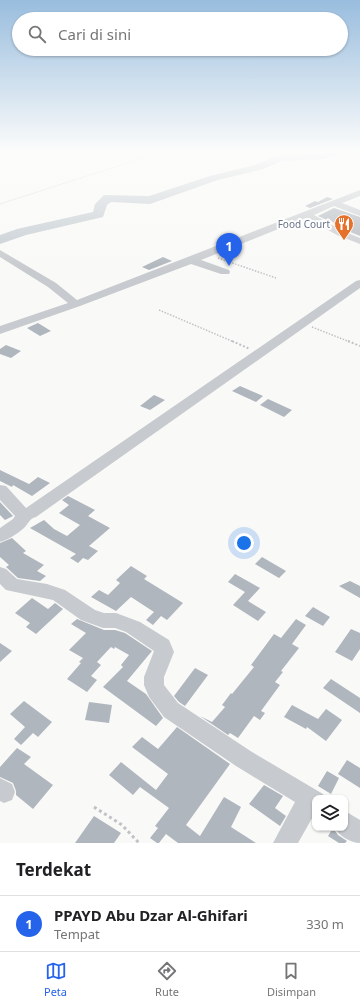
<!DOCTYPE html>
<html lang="id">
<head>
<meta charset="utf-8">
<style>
  body { margin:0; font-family:"Noto Sans",sans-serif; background:#f2f2f2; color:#202124 }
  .controls { position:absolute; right:12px; bottom:12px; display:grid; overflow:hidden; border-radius:8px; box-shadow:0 1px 3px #0004 }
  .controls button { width:36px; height:36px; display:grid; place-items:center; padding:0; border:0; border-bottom:1px solid #e0e0e0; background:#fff; color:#202124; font:20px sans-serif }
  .you { position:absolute; left:244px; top:543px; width:14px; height:14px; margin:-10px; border:3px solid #fff; border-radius:50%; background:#1a73e8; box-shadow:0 0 0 6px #1a73e833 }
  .badge { display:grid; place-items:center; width:26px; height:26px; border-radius:50%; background:#2563eb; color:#fff; font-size:13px; font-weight:700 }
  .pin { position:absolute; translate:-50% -33px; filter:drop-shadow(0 1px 2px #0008) }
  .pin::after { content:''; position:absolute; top:21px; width:14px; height:12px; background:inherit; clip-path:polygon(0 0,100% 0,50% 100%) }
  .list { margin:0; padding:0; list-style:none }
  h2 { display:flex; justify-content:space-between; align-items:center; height:52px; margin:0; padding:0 16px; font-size:17px }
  h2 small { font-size:13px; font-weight:400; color:#757577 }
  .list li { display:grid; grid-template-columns:26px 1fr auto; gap:12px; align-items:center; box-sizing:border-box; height:56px; padding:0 16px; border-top:1px solid #e0e0e0 }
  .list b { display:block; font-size:15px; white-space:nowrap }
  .list p { margin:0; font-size:13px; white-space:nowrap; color:#757577 }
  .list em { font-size:13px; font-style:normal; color:#757577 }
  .icon { flex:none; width:22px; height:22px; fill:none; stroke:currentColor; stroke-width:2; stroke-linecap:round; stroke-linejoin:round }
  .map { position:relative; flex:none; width:360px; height:843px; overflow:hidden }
  .search { position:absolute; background:#fff; box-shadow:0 1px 3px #0004; left:12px; right:12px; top:12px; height:44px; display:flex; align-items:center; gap:10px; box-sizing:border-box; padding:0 14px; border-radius:22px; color:#757577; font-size:15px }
  .sheet { height:108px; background:#fff }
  nav { display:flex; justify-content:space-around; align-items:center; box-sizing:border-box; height:56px; border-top:1px solid #e0e0e0; background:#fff; font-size:11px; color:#757577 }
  nav a { display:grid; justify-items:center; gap:2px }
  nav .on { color:#2563eb }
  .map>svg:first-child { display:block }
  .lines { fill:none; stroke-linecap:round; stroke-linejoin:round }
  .river { fill:#c2cad0; fill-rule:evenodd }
  .building { fill:#b0b6bd }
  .path-far3 { stroke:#c1c2c5; stroke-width:1; stroke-dasharray:1 1; stroke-linecap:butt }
  .path-far2 { stroke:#c1c2c5; stroke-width:1.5; stroke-dasharray:1.5 1.5; stroke-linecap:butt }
  .path-far1 { stroke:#c1c2c5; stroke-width:2; stroke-dasharray:2 2; stroke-linecap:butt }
  .path { stroke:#c1c2c5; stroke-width:3; stroke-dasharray:3 3; stroke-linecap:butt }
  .minor { fill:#c7cace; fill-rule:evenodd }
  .labels { text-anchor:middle; stroke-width:4; stroke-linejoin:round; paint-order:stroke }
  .far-poi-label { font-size:10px; fill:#687588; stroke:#fff; text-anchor:end }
</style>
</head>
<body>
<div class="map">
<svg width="360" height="843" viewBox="0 0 360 843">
  <rect width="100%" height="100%" fill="#f9f9f7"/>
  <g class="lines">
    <path class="river" d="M 323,153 L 337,153 L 336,155 L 323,159 L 282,161 L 263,169 L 218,180 L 150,204 L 111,202 L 107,205 L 103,217 L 26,235 L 0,244 L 0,235 L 17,229 L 93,212 L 95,204 L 104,195 L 149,196 L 210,176 L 255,165 L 276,156 Z"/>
  </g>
  <path class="building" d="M 327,197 L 333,199 L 310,208 L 305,206 L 315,201 L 318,202 Z
    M 334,208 L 360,217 L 360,236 L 343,229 L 348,227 L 329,221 L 318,216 Z
    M 163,257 L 172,261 L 149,270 L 142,267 Z
    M 38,323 L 51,331 L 40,336 L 27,328 Z
    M 6,345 L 21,351 L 11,358 L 0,354 L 0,349 Z
    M 240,386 L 263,396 L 256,402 L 232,391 Z
    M 154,395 L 165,400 L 150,410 L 140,406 Z
    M 268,399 L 292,410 L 284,417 L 260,405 Z
    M 0,470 L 29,484 L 38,477 L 50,483 L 32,496 L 13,485 L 12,487 L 0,481 Z
    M 68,496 L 95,510 L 88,516 L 110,528 L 89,546 L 98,551 L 88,560 L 83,558 L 78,563 L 70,558 L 76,554 L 30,528 L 44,520 L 54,529 L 67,536 L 80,525 L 59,513 L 69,505 L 62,500 Z
    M 0,502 L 13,516 L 5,520 L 0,515 Z
    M 12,538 L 26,551 L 23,553 L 44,565 L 37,571 L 46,576 L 40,581 L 18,578 L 6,567 L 9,565 L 0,557 L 0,543 Z
    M 262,557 L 286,571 L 279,578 L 255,564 Z
    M 131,566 L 147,576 L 144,579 L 183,603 L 167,620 L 161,616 L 153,625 L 146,620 L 154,612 L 131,597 L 116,611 L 91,597 L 99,590 L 108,595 L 120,583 L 116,580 Z
    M 235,574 L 260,588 L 248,601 L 266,612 L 258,621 L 233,605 L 245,592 L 228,582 Z
    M 350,581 L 360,586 L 360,598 L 339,586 Z
    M 32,598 L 48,609 L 55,603 L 63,609 L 36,634 L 26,627 L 30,623 L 15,613 Z
    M 313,607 L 330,617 L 323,626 L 305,616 Z
    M 77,619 L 104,630 L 115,630 L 125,633 L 152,651 L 127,681 L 146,694 L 163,718 L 156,726 L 103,687 L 123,667 L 121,665 L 129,655 L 115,647 L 114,649 L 111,647 L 97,662 L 101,665 L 91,676 L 97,680 L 87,692 L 67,679 L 81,663 L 79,662 L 83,658 L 69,650 L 86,633 L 71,624 Z
    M 296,619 L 306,625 L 292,644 L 299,648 L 281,671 L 283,672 L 275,682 L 280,685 L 261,711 L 265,713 L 260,720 L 254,716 L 238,738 L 230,733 L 228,735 L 200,716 L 212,722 L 225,707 L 222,705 L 231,693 L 232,694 L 254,667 L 251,665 L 274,634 L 281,638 Z
    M 351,629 L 360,633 L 360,649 L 352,661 L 335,652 Z
    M 0,643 L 12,651 L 0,662 Z
    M 195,668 L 208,675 L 185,706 L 179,702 L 174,696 Z
    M 331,679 L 360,698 L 360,713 L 323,688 Z
    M 24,701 L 52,722 L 38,737 L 33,733 L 21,745 L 14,739 L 25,727 L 10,714 Z
    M 89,702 L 112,705 L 109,723 L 85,720 Z
    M 292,705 L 318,719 L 326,709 L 342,720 L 326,741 L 307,727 L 306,729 L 284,717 Z
    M 177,727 L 230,764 L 186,825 L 200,836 L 224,797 L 241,807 L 231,827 L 256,843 L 178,843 L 166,834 L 159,843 L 157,843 L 150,838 L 158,828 L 155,826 L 169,808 L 140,787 L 133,795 L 109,775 L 121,762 L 156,790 L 168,774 L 132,747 L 142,737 L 158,749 Z
    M 17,748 L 31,757 L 24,764 L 53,785 L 33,809 L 16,795 L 16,791 L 13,783 L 0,777 L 0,767 Z
    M 347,760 L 360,768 L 360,788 L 338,774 Z
    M 327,771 L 339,778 L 331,794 L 318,786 Z
    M 264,785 L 283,796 L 275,808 L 286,816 L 280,826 L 249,804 Z
    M 94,816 L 121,833 L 114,843 L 75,843 Z
    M 333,828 L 338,835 L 347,841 L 345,843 L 339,843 L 328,836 Z"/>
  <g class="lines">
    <path class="path-far3" d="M 0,204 L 158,153"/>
    <path class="path-far2" d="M 218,258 L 276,278
      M 159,310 L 234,342
      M 312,327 L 350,342"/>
    <path class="path-far1" d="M 232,341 L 250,349
      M 348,341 L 360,346"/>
    <path class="path" d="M 94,807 L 122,825 L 139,843"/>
    <path class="minor" d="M 360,190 L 360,196 L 342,203 L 360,210 L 360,216 L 334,206 L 314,215 L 343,231 L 360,238 L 360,244 L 337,235 L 306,218 L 201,260 L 229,270 L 230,272 L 229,274 L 221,274 L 191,264 L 80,306 L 0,334 L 0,326 L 68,303 L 48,287 L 0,257 L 0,250 L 56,283 L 77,300 Z
      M 360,280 L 360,288 L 36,517 C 29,519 29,523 24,528 C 17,534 8,540 0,542 L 0,528 L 13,519 L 15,516 L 0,500 L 0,485 L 6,486 L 26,508 L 356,281 Z
      M 0,567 L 6,569 L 17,579 L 47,584 L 65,590 L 95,610 L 104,613 L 116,613 L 140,622 L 169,640 L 174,652 L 164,677 L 164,685 L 178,703 L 252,752 L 323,794 L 325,798 L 315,798 L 315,813 L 298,843 L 273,843 L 295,802 L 236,766 L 164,717 L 149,697 L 144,685 L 144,677 L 154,651 L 126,632 L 115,628 L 103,628 L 81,620 L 53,600 L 6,590 L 0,584 Z
      M 0,778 L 12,784 L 15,792 L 12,800 L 4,803 L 0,801 Z
      M 345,811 L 360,820 L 360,843 C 351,843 339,836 335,828 L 345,828 Z"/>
  </g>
  <linearGradient id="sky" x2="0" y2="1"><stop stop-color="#99bdde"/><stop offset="0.56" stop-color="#fcfcfb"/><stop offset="1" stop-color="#fcfcfb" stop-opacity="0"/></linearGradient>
  <rect width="360" height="271" fill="url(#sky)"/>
  <defs>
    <symbol id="restaurant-pin" viewBox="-11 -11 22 30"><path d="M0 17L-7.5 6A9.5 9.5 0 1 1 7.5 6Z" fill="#e6712a" stroke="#fff"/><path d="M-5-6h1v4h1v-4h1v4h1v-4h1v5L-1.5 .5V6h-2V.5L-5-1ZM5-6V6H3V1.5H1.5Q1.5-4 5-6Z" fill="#fff"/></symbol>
  </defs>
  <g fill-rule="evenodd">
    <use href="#restaurant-pin" x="333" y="213" width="22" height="30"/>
  </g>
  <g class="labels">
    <g class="far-poi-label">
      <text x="330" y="228">Food Court</text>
    </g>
  </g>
</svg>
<div class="controls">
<button><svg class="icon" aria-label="layers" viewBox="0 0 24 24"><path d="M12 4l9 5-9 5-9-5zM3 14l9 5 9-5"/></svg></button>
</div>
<div class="you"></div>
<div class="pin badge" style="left:229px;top:266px">1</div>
<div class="search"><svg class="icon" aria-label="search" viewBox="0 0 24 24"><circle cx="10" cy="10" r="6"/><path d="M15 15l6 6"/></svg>Cari di sini</div>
</div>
<section class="sheet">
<h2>Terdekat<small></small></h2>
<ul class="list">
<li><span class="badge">1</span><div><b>PPAYD Abu Dzar Al-Ghifari</b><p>Tempat</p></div><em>330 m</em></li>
</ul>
</section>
<nav>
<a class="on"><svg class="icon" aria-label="map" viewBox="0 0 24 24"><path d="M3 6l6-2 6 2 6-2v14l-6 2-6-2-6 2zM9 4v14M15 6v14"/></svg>Peta</a>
<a><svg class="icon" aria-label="directions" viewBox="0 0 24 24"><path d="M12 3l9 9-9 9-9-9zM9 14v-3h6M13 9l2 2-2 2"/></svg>Rute</a>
<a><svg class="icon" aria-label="saved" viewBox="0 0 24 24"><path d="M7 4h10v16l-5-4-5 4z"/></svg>Disimpan</a>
</nav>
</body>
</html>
